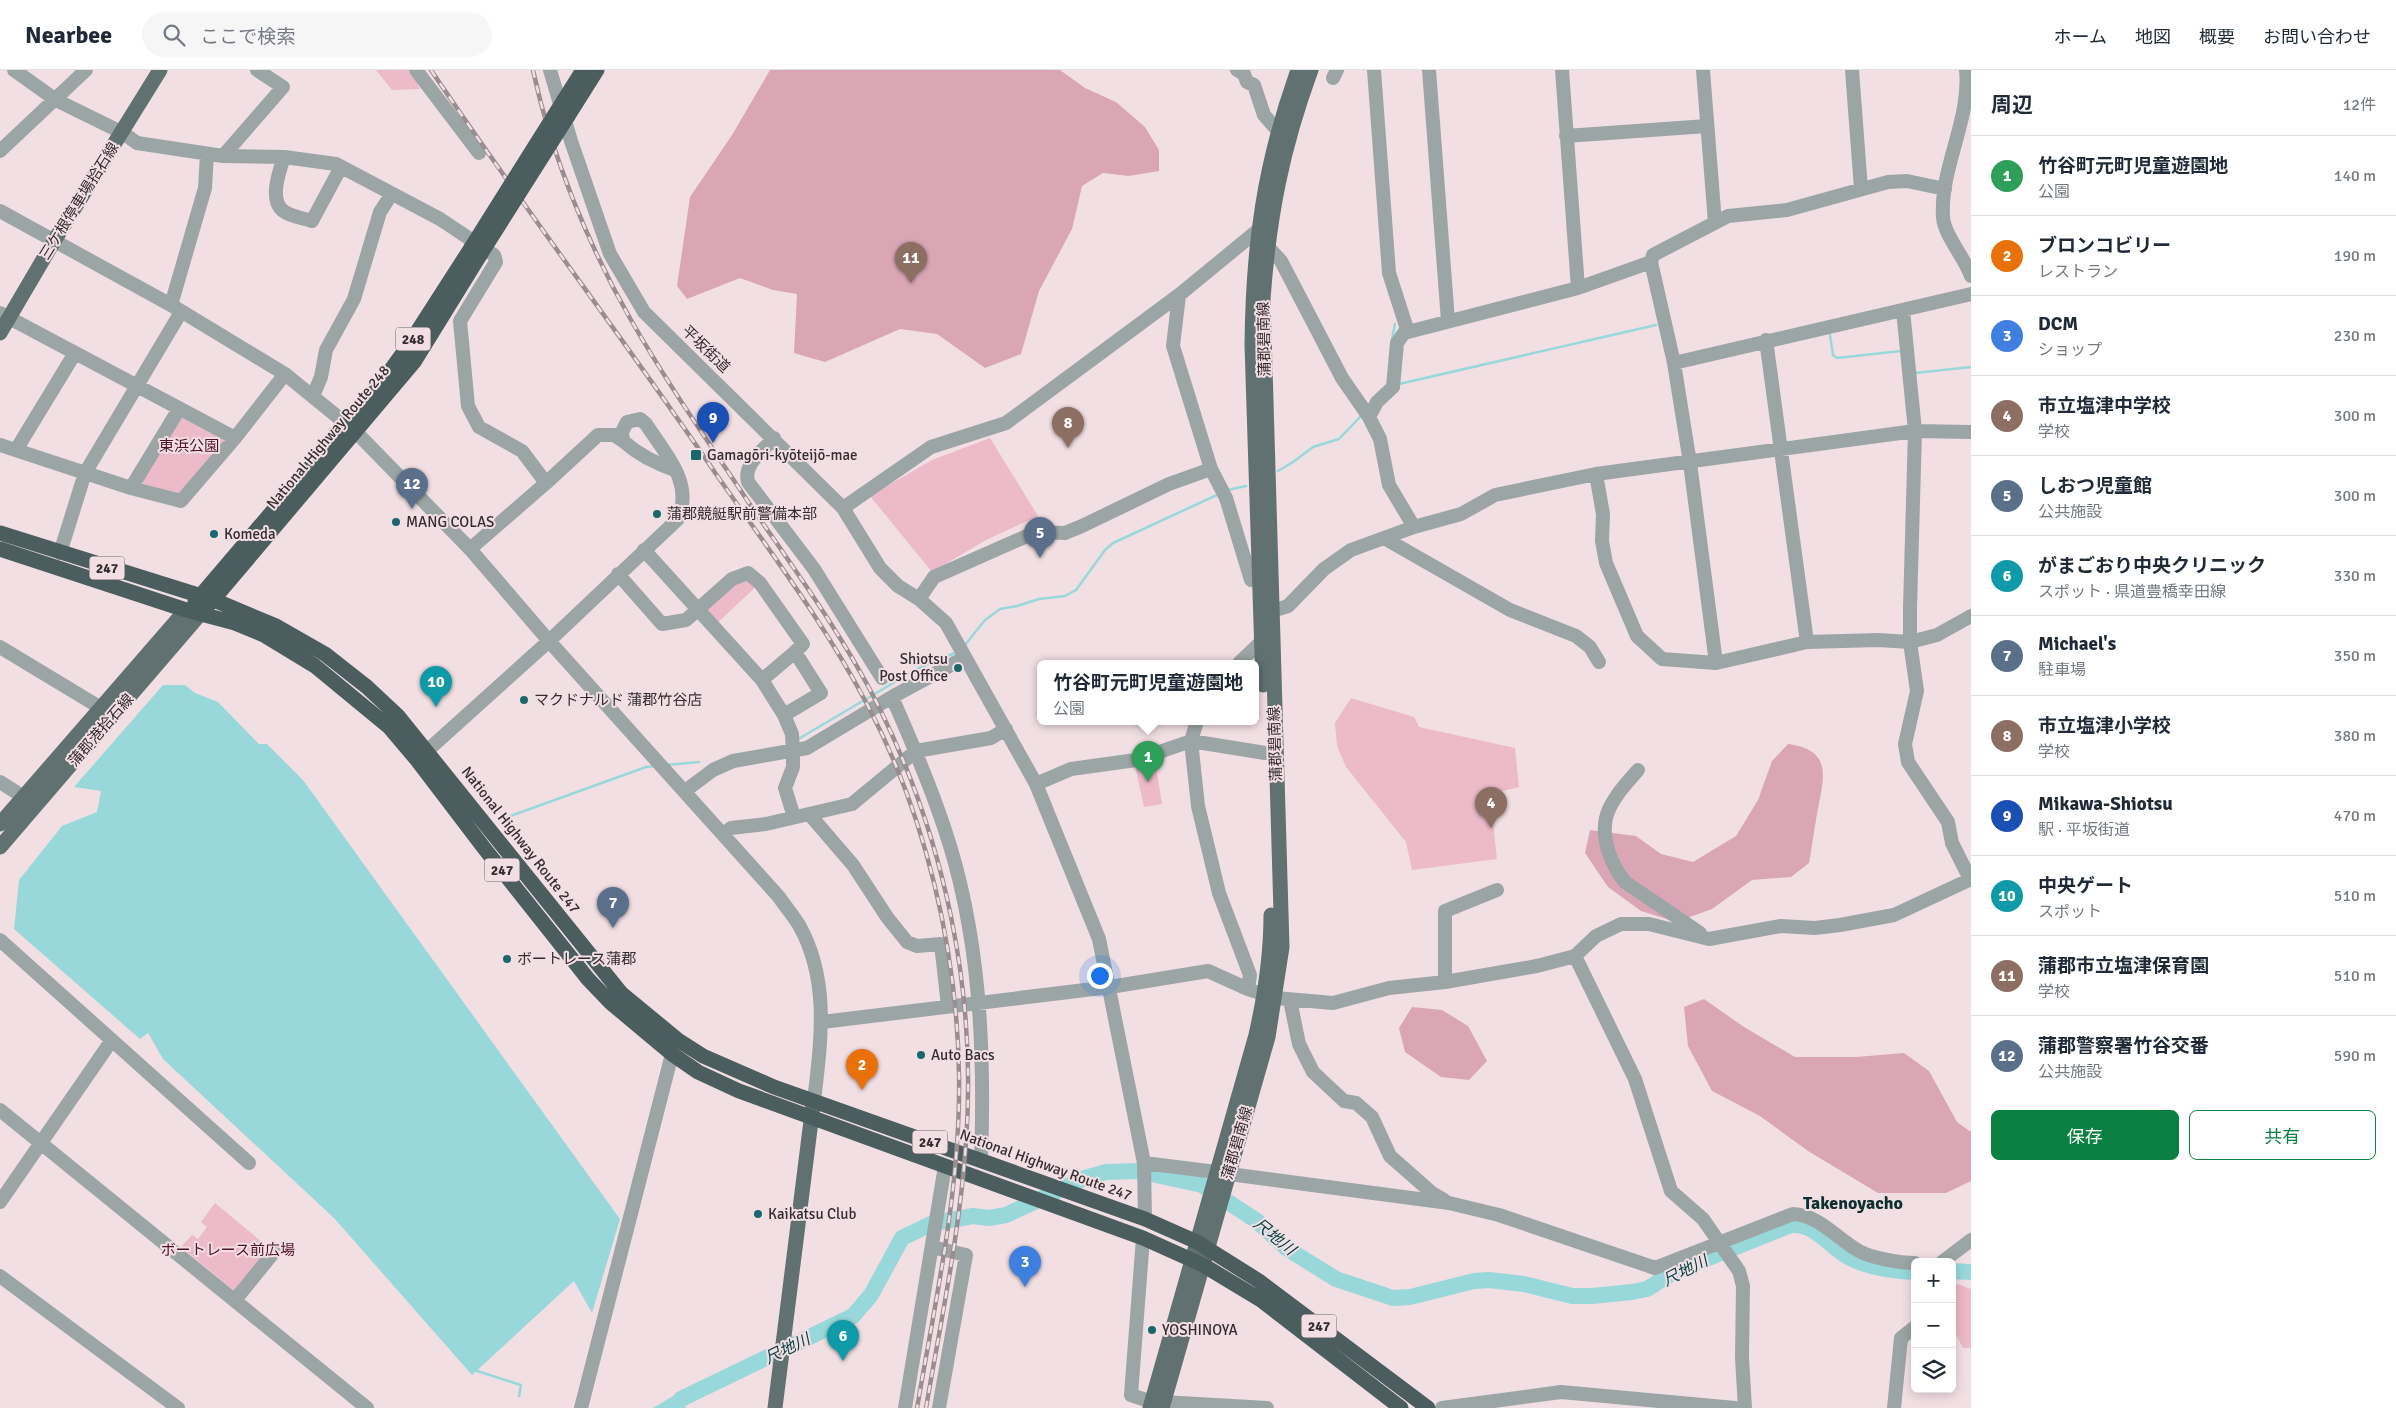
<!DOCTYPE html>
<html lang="ja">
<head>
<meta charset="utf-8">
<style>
  body { margin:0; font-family:Signika,"Noto Sans JP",sans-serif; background:#f6f6f7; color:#1f2937 }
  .controls { position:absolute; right:15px; bottom:15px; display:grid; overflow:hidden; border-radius:8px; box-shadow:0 2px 12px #0003 }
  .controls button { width:45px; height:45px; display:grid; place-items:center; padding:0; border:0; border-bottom:1px solid #e0e1e3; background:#fff; color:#1f2937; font:25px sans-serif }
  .you { position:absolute; left:1099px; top:905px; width:18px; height:18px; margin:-12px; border:4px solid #fff; border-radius:50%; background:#1a73e8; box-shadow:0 0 0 8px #1a73e833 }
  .badge { display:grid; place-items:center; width:32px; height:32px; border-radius:50%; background:#0b8043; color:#fff; font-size:16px; font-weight:700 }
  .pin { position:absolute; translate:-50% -41px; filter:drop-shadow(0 1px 2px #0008) }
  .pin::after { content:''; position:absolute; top:26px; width:18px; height:15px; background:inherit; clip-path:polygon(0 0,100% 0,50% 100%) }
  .popup { position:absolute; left:1037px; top:590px; width:222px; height:65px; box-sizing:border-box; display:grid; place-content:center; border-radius:8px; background:#fff; filter:drop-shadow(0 1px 4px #0005); font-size:16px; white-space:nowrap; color:#747a83 }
  .popup b { font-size:19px; color:#1f2937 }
  .popup::after { content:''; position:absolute; left:50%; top:100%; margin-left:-10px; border:10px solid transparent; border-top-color:#fff }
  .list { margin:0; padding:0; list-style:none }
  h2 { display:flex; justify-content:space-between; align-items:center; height:65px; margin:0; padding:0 20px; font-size:21px }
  h2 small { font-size:16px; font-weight:400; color:#747a83 }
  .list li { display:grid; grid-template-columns:32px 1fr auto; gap:15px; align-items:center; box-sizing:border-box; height:80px; padding:0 20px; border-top:1px solid #e0e1e3 }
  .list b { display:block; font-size:19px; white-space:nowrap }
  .list p { margin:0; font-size:16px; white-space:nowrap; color:#747a83 }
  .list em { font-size:16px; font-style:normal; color:#747a83 }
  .actions { display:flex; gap:10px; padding:15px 20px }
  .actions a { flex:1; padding:11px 0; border:1px solid #0b8043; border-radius:8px; text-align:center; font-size:18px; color:#0b8043 }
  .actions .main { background:#0b8043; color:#fff }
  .icon { flex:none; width:28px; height:28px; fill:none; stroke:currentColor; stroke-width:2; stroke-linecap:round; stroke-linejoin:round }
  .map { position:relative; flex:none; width:1971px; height:1338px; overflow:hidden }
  header { display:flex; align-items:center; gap:30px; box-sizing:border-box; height:70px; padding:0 25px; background:#fff; border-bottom:1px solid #e0e1e3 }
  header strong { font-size:24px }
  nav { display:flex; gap:28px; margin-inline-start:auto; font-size:18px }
  .search { width:350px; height:45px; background:#f6f6f7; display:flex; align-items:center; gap:12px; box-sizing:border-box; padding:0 18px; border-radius:28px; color:#747a83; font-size:19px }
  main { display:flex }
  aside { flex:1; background:#fff }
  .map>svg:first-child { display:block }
  .green { fill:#ecbac8 }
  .forest { fill:#daa6b5 }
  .water { fill:#98d8db }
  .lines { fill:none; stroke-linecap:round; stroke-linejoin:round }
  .stream { stroke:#98d8db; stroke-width:2.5 }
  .river { stroke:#98d8db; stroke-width:16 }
  .minor { stroke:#9ca5a5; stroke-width:14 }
  .major { stroke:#617071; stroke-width:15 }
  .highway { stroke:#4b5d5e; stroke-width:15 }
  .rail-casing { stroke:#9a8d90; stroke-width:4.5 }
  .rail { stroke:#f2dfe4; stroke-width:2.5; stroke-dasharray:8; stroke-linecap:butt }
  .highway-bridge { stroke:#4b5d5e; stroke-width:15 }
  .poi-dot { fill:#19676b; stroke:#f2dfe4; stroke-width:2 }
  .labels { text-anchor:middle; stroke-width:4; stroke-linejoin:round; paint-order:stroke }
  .shield { fill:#f2dfe4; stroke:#6d6265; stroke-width:1 }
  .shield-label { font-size:14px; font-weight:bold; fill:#342d2f }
  .street-label { font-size:15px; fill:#342d2f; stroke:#f2dfe4 }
  .park-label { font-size:15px; fill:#4f112b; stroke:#f2dfe4 }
  .poi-label { font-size:15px; fill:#342d2f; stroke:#f2dfe4; text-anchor:start }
  .water-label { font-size:16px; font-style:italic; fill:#054346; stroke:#f2dfe4 }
  .quarter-label { font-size:18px; font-weight:bold; fill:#0c3032; stroke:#f2dfe4 }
</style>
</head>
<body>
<header>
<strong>Nearbee</strong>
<div class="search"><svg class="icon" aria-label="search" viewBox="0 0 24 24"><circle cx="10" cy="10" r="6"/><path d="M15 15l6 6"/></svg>ここで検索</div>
<nav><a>ホーム</a><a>地図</a><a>概要</a><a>お問い合わせ</a></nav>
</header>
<main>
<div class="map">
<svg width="1971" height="1338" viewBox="0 0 1971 1338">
  <rect width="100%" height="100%" fill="#f2dfe4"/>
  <path class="green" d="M 376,0 L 410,0 L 420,19 L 392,20 Z
    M 180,347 L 224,370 L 177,425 L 142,413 Z
    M 990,368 L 1038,446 L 986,470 L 932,502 L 870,426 L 932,390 Z
    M 748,503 L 760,513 L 713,557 L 696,539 Z
    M 1351,628 L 1414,647 L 1419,657 L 1515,678 L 1519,717 L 1490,724 L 1497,789 L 1412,800 L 1406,772 L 1346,697 L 1337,676 L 1335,653 Z
    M 1154,684 L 1162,734 L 1144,737 L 1134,691 Z
    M 215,1133 L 274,1182 L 237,1223 L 181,1177 L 192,1165 L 198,1169 L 207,1157 L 201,1152 Z
    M 1952,1212 L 1971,1219 L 1971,1278 L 1963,1278 L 1952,1257 Z"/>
  <path class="forest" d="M 770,0 L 1060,0 L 1085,18 L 1116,32 L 1145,57 L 1159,80 L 1159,101 L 1129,106 L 1103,103 L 1082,116 L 1072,159 L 1039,221 L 1021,284 L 985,298 L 937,264 L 900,259 L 825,292 L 794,283 L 797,224 L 773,220 L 740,208 L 687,229 L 677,216 L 690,127 L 732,65 Z
    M 1788,674 C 1835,680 1823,710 1817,744 C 1814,760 1812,777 1809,793 L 1791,807 L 1752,810 L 1712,839 L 1676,852 L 1641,841 L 1608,817 L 1585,783 L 1590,760 L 1636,766 L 1661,784 L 1693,792 L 1736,766 L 1758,730 L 1772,691 Z
    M 1704,929 L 1744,957 L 1795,987 L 1856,987 L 1904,983 L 1929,1001 L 1957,1052 L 1971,1062 L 1971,1111 L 1946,1123 L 1878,1123 L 1808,1081 L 1760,1046 L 1712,1021 L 1688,976 L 1684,937 Z
    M 1412,937 L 1442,940 L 1468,956 L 1487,991 L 1469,1010 L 1441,1007 L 1405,982 L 1399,958 Z"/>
  <path class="water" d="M 163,615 L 185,615 L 195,623 L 218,632 L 259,674 L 267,674 L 303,710 L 620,1149 L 592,1243 L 574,1211 L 472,1305 L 334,1148 L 163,989 L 148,963 L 140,969 L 14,859 L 19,810 L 62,756 L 97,742 L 101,721 L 74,717 Z
    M 678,1323 L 686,1338 L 653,1338 Z"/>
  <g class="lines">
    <path class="stream" d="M 1830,265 L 1833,285 L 1837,288 L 1901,281
      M 1392,269 L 1395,254
      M 1915,303 L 1971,297
      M 1399,314 L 1656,255
      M 1278,401 L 1293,392 L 1313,377 L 1339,369 L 1362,345
      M 1228,420 L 1246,416
      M 965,575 L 985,550 L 1000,539 L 1017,536 L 1039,529 L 1065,526 L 1076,520 L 1105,480 L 1113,473 L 1219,424
      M 800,668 L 917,599 L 957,582
      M 666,695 L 699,692
      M 505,748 L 646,697 L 656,696
      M 474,1300 L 521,1315 L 519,1326"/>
    <path class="river" d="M 1952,1201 L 1971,1202
      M 681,1329 L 853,1246 L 871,1225 L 902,1168 L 933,1153 L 973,1146 L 989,1148 L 1006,1145 L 1085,1108 L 1106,1102 L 1138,1101 L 1202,1115 L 1257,1151 L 1286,1178 L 1336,1209 L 1393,1228 L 1410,1227 L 1474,1211 L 1489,1210 L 1524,1214 L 1572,1226 L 1592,1226 L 1632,1222 L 1647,1219 L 1676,1201 L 1791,1155 C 1816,1153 1829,1177 1850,1188 C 1869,1198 1893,1201 1915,1202"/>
    <path class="minor" d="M 14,0 L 56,30 L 123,63 L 137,73 L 223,86 L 284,87 L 336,94 L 440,149 L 494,185 L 496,192 L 460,251 L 468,336 L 479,357 L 522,381 L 546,413 L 470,479
      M 416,0 L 479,83
      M 550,0 L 571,71 L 610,184 L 644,242 L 843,438 L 880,498 L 898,516 L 919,529 L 946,553 L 1036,714 L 1099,869 L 1144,1093 L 1145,1149
      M 1237,0 L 1244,4 L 1247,12 L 1254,15 L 1264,45 L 1278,61
      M 1374,0 L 1389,203 L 1408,262
      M 1429,0 L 1448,251
      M 1562,0 L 1578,218
      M 1703,0 L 1715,153
      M 1852,0 L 1861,119
      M 1966,0 C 1971,50 1940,97 1943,147 C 1944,165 1965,188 1971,206
      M 1333,8 L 1337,0
      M 1566,66 L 1707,56
      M 0,81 L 86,0
      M 223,86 L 283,17 L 257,0
      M 284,87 C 279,102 268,132 285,142 C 293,147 303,148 312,151 L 341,97
      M 0,141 L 171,235 L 285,304 L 355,361 L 470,479 L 549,571 L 779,827 C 785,836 793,845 799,855 C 830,910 821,971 814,1031
      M 1267,176 L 1281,191 L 1342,308 L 1369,347 L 1380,369 L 1389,415 L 1414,457
      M 1179,225 L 1173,276 L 1211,399 L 1226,428 L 1251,510 L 1259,501
      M 171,235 L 205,118 L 207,84
      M 1903,240 L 1915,361 L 1910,538 L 1910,572 L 1917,621 L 1905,674 L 1908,692 L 1948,752 L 1952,773 L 1970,809
      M 0,243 L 235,368
      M 1766,270 L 1807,572
      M 1674,293 L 1971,224
      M 313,326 L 321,307 L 326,280 L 354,229 L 380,142 L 391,125
      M 1369,347 L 1377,332 L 1393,317 L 1397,273 L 1404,263 L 1578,218 L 1651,192
      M 774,368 C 763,381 743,394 748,412 L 814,499 L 882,608
      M 0,375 L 131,418 L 181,431 L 235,368 L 285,304
      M 16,380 L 75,283
      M 1596,404 L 1603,444 L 1602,471 L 1606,493 L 1637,566 L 1662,589 L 1716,593 L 1807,572 L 1878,570 L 1910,572 L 1937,565 L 1971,546
      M 546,413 L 598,365 L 614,365 L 623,371
      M 131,418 L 179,339
      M 843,438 L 931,377 L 1006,353 L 1179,225 L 1257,161
      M 1384,468 L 1510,540 L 1576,566 L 1590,577 L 1599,592
      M 644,480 L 762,610 L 784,645 L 792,664 L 793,682 L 793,697 L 785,718 L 794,747
      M 60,483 L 85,403 L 181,242
      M 618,504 L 662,554 L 686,550 L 732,509 L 748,503 L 760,513 L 803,574 L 795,582
      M 919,529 L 934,507 L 1036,462 L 1065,463 L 1082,456 L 1169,414 L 1211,399
      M 1263,544 L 1288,536 L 1324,499 L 1351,480 L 1414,457 L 1461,444 L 1495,425 L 1596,404 L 1915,361 L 1971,362
      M 0,577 L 101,638 L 107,645
      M 1239,593 L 1262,571
      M 1716,593 L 1690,393 L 1674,293 L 1651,192 L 1653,185 L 1728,146 L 1787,140 L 1888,112 L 1907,111 L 1945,119
      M 762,610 L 795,582 L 821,623 L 784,645
      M 892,627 C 911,670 929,712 944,757 C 980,863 985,978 981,1090
      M 1197,651 L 1191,671 L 1198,736 L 1219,823 L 1250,905 L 1248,919
      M 428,680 L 549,571 L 678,449 C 694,412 665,384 646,354 L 640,349 L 627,352 L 622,362 L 623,371 C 639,385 654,393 675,400
      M 1638,700 C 1627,713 1610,730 1606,748 C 1601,770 1612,796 1625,812 L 1700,863
      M 0,712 L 33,733
      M 1036,714 L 1071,699 L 1136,690 L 1191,671 L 1265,683
      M 685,721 L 713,700 L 733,691 L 807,678 L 892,627 L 964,588
      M 810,745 L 853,795 L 887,847 L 907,872 L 917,876 L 941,874 L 948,936
      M 724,764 L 731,758 L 766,754 L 852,734 L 916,681 L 991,668 L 1006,659
      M 0,870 L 249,1093
      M 1575,886 L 1635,1009 L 1671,1121 L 1703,1149 L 1739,1201 L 1743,1216 L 1742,1288 L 1745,1338
      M 1445,912 L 1445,841 L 1497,820
      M 1290,930 L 1299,974 L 1313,1002 L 1344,1031 L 1356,1033 L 1372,1047 L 1390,1086 L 1432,1123 L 1444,1130
      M 822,952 L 1110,917 L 1208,901 L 1248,919 L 1276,928 L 1333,933 L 1389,918 L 1445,912 L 1537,896 L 1575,886 L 1596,866 L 1621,854 L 1649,854 L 1709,869 L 1781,856 L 1815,858 L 1840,855 L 1894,845 L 1971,809
      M 0,1040 L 367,1338
      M 1144,1093 L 1216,1102
      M 1229,1104 L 1449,1133 L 1499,1145 L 1655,1198 L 1793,1144 C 1819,1145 1836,1168 1859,1181 C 1871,1188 1901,1193 1915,1193
      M 0,1132 L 112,970
      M 1143,1168 L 1131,1325 L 1152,1332
      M 932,1177 L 966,1185 L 939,1338
      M 1942,1192 L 1971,1170
      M 0,1206 L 178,1338
      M 235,1230 L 274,1182
      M 1163,1332 L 1267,1338
      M 581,1338 L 672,984
      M 905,1338 L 945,1096
      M 1442,1338 L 1561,1322 L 1735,1338
      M 1894,1338 L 1901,1268 L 1915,1257"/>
    <path class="major" d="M 0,263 L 54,171 L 160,0
      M 1263,615 L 1252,275 C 1253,175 1264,95 1298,0
      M 0,754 L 186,540
      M 0,777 L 201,543
      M 775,1338 L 813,1035
      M 1150,1338 L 1256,965 C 1265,925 1271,887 1271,845
      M 1162,1338 L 1268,967 L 1282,877 L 1263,229 C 1269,146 1282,79 1311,0"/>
    <path class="highway" d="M 564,30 L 583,0
      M 568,46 L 597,0
      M 0,463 L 214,530 L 276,556 L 325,584 L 367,617 L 398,646 L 621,923 L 678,970 L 703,986 L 774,1017 L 1145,1149 L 1197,1172 L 1259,1211 L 1428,1338
      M 0,479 L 186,540 L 235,553 L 264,565 L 315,596 L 389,657 L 417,690 L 484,778 L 588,909 L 611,933 L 672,984 L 698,1002 L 739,1021 L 1143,1168 L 1203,1195 L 1261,1230 L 1401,1338
      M 195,532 L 377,319 L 406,279 L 471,178
      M 207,537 L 414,292 L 480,185"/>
    <defs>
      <path id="rail" d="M 431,0 C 523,137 623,268 716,404 C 769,480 825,554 868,636 C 926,746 957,880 959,1004 C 961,1117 936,1227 917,1338
        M 533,0 C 551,84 588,175 631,250 C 667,313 709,373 749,433 C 794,499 842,564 878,635 C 945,770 977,922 966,1072 C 960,1161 941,1250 926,1338"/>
    </defs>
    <use href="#rail" class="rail-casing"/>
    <use href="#rail" class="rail"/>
    <path class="highway-bridge" d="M 471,178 L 564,30
      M 480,185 L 568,46"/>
  </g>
  <g class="poi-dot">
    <rect x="690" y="379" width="12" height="12" rx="2.5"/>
    <circle cx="657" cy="444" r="5"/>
    <circle cx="396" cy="452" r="5"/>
    <circle cx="214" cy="464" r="5"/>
    <circle cx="958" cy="598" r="5"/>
    <circle cx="524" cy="630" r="5"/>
    <circle cx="507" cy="889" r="5"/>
    <circle cx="921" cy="985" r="5"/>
    <circle cx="758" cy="1144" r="5"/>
    <circle cx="1152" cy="1260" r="5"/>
  </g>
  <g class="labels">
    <g class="shield">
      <rect x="395.5" y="257.5" width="35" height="23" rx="4"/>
      <rect x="89.5" y="486.5" width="35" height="23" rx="4"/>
      <rect x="484.5" y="788.5" width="35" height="23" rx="4"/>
      <rect x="912.5" y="1060.5" width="35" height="23" rx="4"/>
      <rect x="1301.5" y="1244.5" width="35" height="23" rx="4"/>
    </g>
    <g class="shield-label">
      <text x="413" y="274">248</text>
      <text x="107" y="503">247</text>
      <text x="502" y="805">247</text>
      <text x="930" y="1077">247</text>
      <text x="1319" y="1261">247</text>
    </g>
    <g class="street-label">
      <text transform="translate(79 131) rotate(-58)" y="5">三ケ根停車場拾石線</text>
      <text transform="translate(1264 269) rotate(-91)" y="5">蒲郡碧南線</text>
      <text transform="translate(706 279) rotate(44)" y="5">平坂街道</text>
      <text transform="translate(328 367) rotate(-50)" y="5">National Highway Route 248</text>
      <text transform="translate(101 660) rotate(-49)" y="5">蒲郡港拾石線</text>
      <text transform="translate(1275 674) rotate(-92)" y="5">蒲郡碧南線</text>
      <text transform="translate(521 770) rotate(52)" y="5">National Highway Route 247</text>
      <text transform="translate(1237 1073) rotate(-74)" y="5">蒲郡碧南線</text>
      <text transform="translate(1046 1095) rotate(20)" y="5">National Highway Route 247</text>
    </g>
    <g class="park-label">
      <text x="189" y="381">東浜公園</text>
      <text x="228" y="1185">ボートレース前広場</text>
    </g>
    <g class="poi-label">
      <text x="707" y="390">Gamagōri-kyōteijō-mae</text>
      <text x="667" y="449">蒲郡競艇駅前警備本部</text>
      <text x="406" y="457">MANG COLAS</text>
      <text x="224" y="469">Komeda</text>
      <text x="948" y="594" text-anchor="end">Shiotsu<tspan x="948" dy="17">Post Office</tspan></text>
      <text x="534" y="635">マクドナルド 蒲郡竹谷店</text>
      <text x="517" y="894">ボートレース蒲郡</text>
      <text x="931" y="990">Auto Bacs</text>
      <text x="768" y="1149">Kaikatsu Club</text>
      <text x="1162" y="1265">YOSHINOYA</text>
    </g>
    <g class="water-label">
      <text transform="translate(1275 1166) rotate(39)" y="6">尺地川</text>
      <text transform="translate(1685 1200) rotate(-27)" y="6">尺地川</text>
      <text transform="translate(787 1278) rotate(-26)" y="6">尺地川</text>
    </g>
    <g class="quarter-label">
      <text x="1853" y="1139">Takenoyacho</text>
    </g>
  </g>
</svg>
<div class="controls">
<button>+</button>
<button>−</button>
<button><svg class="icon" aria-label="layers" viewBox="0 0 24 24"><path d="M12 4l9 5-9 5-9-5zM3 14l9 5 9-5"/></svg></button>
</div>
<div class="you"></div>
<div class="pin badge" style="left:1148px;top:712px;background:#2e9e5b">1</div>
<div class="popup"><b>竹谷町元町児童遊園地</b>公園</div>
<div class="pin badge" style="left:862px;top:1020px;background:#e8710a">2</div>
<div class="pin badge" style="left:1025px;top:1217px;background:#3f7fe0">3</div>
<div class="pin badge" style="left:1491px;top:758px;background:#8d6e63">4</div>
<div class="pin badge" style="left:1040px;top:488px;background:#5c6f8a">5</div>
<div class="pin badge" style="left:843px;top:1291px;background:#0f9aa8">6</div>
<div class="pin badge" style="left:613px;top:858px;background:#5c6f8a">7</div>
<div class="pin badge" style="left:1068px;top:378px;background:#8d6e63">8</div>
<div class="pin badge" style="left:713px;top:373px;background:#1a4fb4">9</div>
<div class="pin badge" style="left:436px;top:637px;background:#0f9aa8">10</div>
<div class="pin badge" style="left:911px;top:213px;background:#8d6e63">11</div>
<div class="pin badge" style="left:412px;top:439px;background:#5c6f8a">12</div>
</div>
<aside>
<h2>周辺<small>12件</small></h2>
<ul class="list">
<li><span class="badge" style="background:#2e9e5b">1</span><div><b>竹谷町元町児童遊園地</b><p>公園</p></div><em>140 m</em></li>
<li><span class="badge" style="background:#e8710a">2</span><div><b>ブロンコビリー</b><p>レストラン</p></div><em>190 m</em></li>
<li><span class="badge" style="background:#3f7fe0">3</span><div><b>DCM</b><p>ショップ</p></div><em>230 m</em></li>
<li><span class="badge" style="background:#8d6e63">4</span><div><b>市立塩津中学校</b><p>学校</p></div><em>300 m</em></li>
<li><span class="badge" style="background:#5c6f8a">5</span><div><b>しおつ児童館</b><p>公共施設</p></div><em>300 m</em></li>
<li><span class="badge" style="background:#0f9aa8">6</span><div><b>がまごおり中央クリニック</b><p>スポット · 県道豊橋幸田線</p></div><em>330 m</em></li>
<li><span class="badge" style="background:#5c6f8a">7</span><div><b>Michael's</b><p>駐車場</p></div><em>350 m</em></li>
<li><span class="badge" style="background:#8d6e63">8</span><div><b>市立塩津小学校</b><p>学校</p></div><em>380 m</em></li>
<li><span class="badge" style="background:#1a4fb4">9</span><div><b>Mikawa-Shiotsu</b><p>駅 · 平坂街道</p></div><em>470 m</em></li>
<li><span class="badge" style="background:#0f9aa8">10</span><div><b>中央ゲート</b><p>スポット</p></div><em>510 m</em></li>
<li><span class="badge" style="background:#8d6e63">11</span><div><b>蒲郡市立塩津保育園</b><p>学校</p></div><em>510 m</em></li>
<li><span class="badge" style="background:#5c6f8a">12</span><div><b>蒲郡警察署竹谷交番</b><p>公共施設</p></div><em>590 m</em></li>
</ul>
<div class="actions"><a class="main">保存</a><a>共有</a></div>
</aside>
</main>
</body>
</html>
